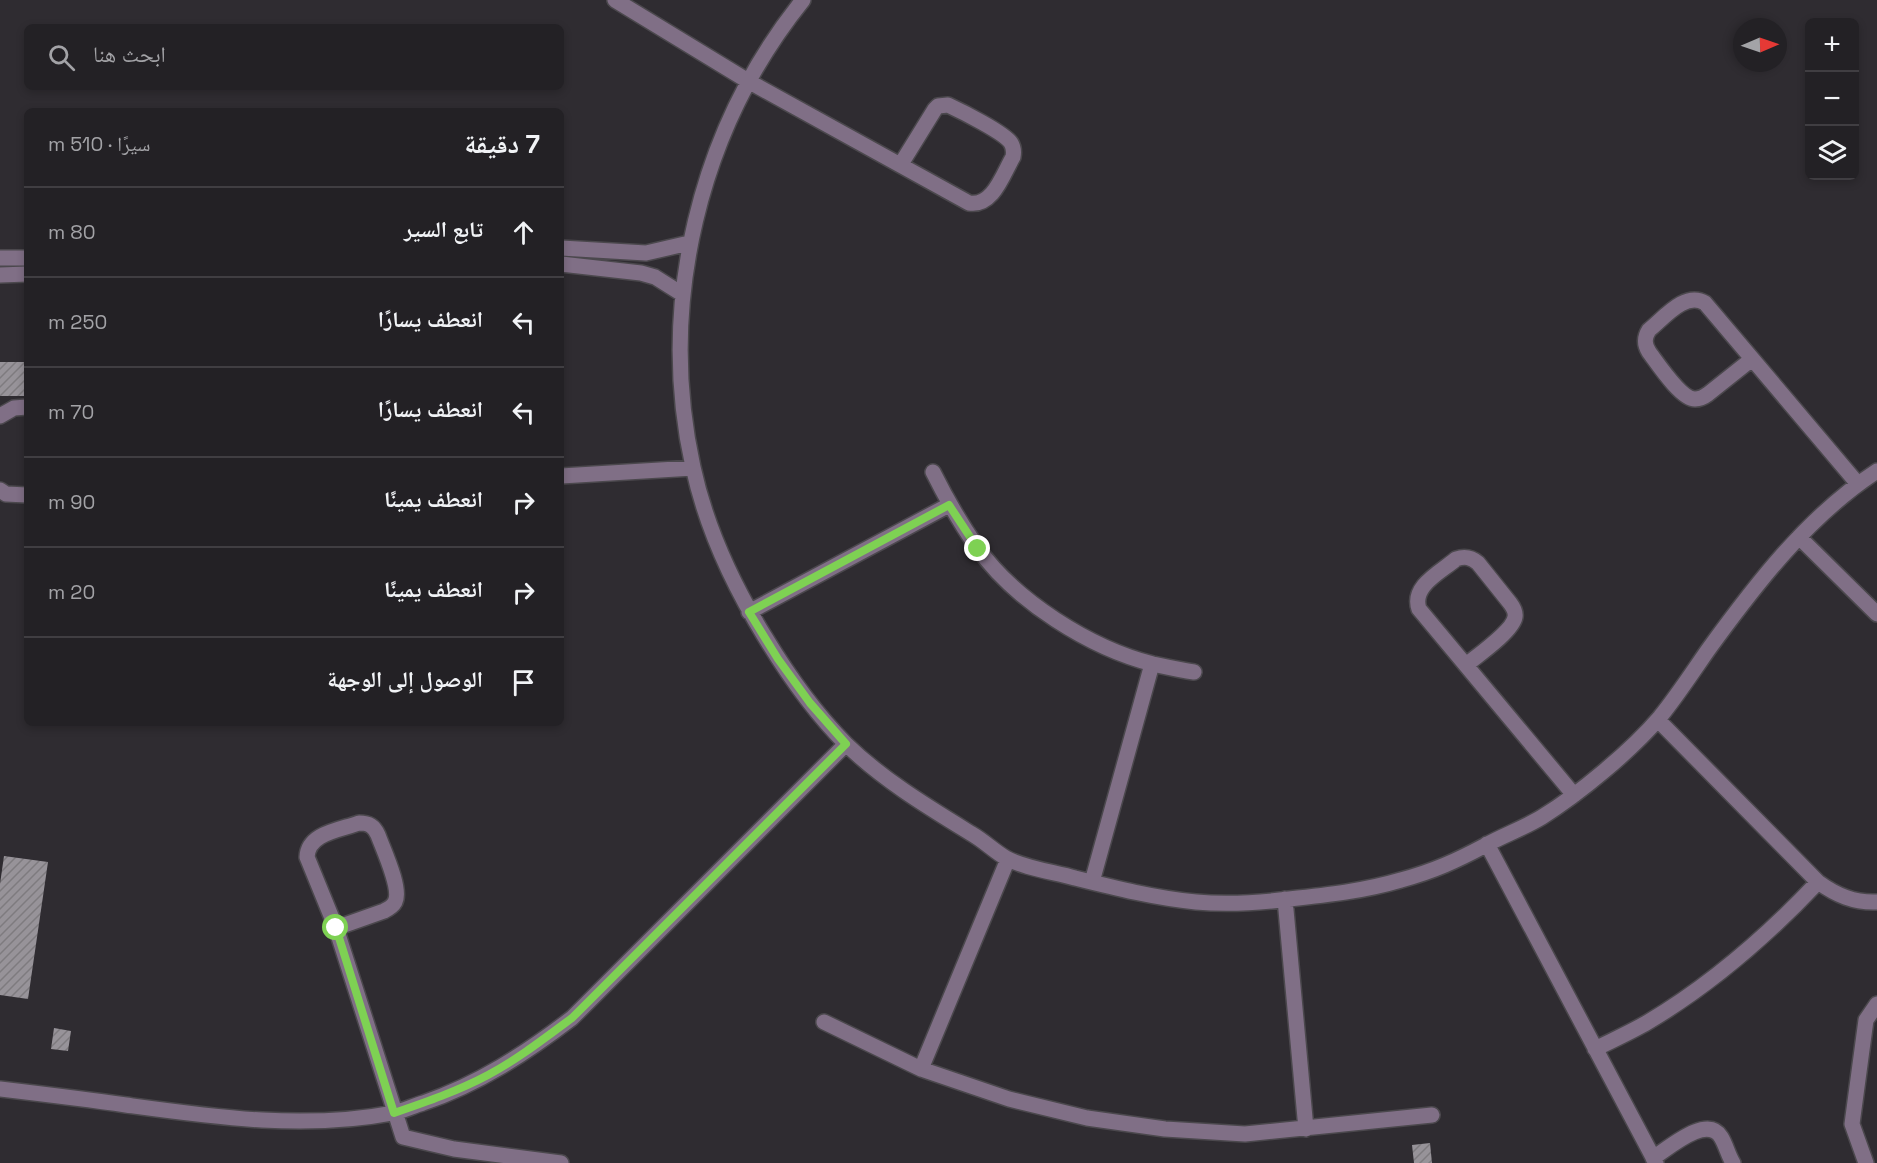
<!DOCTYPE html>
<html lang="ar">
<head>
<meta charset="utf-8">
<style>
  body { margin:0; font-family:"Space Grotesk","Noto Naskh Arabic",sans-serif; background:#2b292d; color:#f1f3f6; direction:rtl }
  .controls { position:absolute; right:18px; top:18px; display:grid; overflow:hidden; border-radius:9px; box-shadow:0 3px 9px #0003 }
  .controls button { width:54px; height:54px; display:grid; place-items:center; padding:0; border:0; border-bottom:2px solid #403e42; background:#232125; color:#f1f3f6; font:30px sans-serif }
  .compass { position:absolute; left:1733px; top:18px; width:54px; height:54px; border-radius:50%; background:#232125; box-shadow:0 3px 9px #0003; rotate:88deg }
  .stop { position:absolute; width:18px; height:18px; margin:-14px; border:4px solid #7ed153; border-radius:50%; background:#fff }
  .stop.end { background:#7ed153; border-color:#fff; box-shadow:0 2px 6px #0008 }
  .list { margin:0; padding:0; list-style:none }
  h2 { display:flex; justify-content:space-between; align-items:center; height:78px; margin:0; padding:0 24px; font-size:26px }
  h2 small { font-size:20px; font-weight:400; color:#a3a3a7 }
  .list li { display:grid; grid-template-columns:39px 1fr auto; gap:18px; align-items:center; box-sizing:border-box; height:90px; padding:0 24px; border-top:2px solid #403e42 }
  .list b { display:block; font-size:22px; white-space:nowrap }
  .list em { font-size:20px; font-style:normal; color:#a3a3a7 }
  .icon { flex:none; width:33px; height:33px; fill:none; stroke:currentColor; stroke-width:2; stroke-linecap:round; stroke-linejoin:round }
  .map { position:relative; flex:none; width:1877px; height:1163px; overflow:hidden; direction:ltr }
  .search { position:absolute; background:#232125; box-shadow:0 3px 9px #0003; left:24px; top:24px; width:540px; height:66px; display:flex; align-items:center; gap:15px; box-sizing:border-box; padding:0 21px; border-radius:9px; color:#a3a3a7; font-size:22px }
  .panel { position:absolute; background:#232125; box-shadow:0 3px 9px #0003; left:24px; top:108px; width:540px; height:618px; border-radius:9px; direction:rtl }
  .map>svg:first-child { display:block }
  .building { fill:url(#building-hatch) }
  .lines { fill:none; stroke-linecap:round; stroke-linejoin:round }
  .minor-casing { stroke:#4b484d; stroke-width:18 }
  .minor { stroke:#806f86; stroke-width:15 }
  .route { stroke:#7ed153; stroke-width:8 }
</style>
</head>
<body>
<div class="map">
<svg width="1877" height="1163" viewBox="0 0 1877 1163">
  <defs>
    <pattern id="building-hatch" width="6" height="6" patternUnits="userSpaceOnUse" patternTransform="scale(1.5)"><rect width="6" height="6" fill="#979399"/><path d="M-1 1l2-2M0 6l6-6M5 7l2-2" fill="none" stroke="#7e7b7f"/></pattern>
  </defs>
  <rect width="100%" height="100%" fill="#2f2c31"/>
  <path class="building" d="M 0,362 L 24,362 L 25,396 L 0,396 Z
    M 4,856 L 48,862 L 28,999 L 0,995 L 0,884 Z
    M 54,1028 L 71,1031 L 68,1051 L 51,1049 Z
    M 1430,1143 L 1432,1163 L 1414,1163 L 1412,1145 Z"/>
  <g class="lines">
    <defs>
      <path id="minor" d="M 615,0 L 748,81 L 969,203 C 993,207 1003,174 1013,157 C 1014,152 1014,148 1011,143 C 1005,133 961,111 948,105 L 938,106 L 935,109 L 901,164
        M 803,0 C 699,129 657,304 693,467 C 706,527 733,585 765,637 C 788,675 815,713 846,744 C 883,780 928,807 972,834 C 984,841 994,851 1006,858 C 1024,868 1054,872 1075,878 C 1115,888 1155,898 1196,902 C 1228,905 1258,903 1289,899 C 1327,895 1364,891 1401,880 C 1434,871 1456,861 1486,845 C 1504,835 1524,828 1542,817 C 1579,794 1631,751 1660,717 C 1677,696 1692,673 1708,650 C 1756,584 1808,516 1877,471
        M 561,248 L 646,253 L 689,243
        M 0,258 L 27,258
        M 561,264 L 641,273 L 655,277 L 682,294
        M 0,275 L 27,274
        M 1752,359 L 1708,394 C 1704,397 1700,399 1695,399 C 1681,399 1658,364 1649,352 C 1644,344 1644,338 1649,330 C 1664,318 1685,291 1705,303 L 1858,484
        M 0,416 L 14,408 L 27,407
        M 933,472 C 946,498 960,523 977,547 C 1015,601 1090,648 1153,664 C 1167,667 1180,670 1194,672
        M 561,476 L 693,468
        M 0,490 L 6,494 L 27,495
        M 1799,537 L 1877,614
        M 749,612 L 949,505
        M 1466,665 C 1477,656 1513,631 1515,617 C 1516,612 1513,607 1510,603 L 1478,563 C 1471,557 1465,556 1456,559 C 1441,572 1411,586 1419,609 L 1574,795
        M 1658,720 L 1818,882 C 1836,895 1854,903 1877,902
        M 1487,844 L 1656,1163
        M 1092,882 L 1152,664
        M 1285,899 L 1306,1129
        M 336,928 L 384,911 C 388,909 393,906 395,902 C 402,889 383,849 378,835 C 374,826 369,823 359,823 C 340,830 308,833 307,857 L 336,928 L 403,1137 L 454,1149 L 561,1163
        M 824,1022 L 921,1069 L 1009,1099 L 1087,1118 L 1165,1129 L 1245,1134 L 1432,1115
        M 1595,1049 C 1613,1040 1631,1032 1648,1022 C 1712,984 1767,936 1818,882
        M 921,1069 L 1008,859
        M 0,1089 C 42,1094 84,1099 126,1105 C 214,1117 304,1130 393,1113 C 403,1111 413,1106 423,1103 C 479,1084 526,1053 572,1018 L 846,744
        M 1653,1158 C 1669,1148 1707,1114 1721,1137 C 1726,1145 1728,1155 1733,1163
        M 1866,1163 L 1852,1124 L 1866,1020 L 1877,1004"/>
    </defs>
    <use href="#minor" class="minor-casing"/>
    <use href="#minor" class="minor"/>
  </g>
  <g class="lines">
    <path class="route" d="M 336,928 L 394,1113 C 426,1102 458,1091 488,1075 C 518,1059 545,1038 572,1018 L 846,744 L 810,703 L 778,659 L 749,612 L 949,505 L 978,549"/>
  </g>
</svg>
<div class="controls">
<button>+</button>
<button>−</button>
<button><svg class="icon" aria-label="layers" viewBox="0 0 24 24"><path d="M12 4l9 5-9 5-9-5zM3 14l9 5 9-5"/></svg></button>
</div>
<svg class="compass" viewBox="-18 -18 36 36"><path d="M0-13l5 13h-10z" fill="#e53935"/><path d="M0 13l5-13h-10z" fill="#a3a3a7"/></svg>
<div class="stop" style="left:336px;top:928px"></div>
<div class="stop end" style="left:978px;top:549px"></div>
<div class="search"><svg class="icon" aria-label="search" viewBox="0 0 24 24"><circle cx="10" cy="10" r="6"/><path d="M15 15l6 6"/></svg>ابحث هنا</div>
<section class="panel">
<h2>7 دقيقة<small>سيرًا · 510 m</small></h2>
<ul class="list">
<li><svg class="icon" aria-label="ahead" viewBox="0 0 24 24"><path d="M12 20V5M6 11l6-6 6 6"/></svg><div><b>تابع السير</b></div><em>80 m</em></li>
<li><svg class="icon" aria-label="left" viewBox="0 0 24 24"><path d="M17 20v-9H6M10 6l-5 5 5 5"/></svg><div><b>انعطف يسارًا</b></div><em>250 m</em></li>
<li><svg class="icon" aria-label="left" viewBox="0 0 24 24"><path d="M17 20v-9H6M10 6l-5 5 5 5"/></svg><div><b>انعطف يسارًا</b></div><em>70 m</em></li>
<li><svg class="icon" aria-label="right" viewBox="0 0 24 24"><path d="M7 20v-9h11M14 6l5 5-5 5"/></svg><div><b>انعطف يمينًا</b></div><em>90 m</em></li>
<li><svg class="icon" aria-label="right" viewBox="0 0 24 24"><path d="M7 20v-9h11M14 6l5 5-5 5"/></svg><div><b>انعطف يمينًا</b></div><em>20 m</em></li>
<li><svg class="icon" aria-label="arrive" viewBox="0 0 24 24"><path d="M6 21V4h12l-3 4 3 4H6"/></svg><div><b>الوصول إلى الوجهة</b></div></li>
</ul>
</section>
</div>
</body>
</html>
